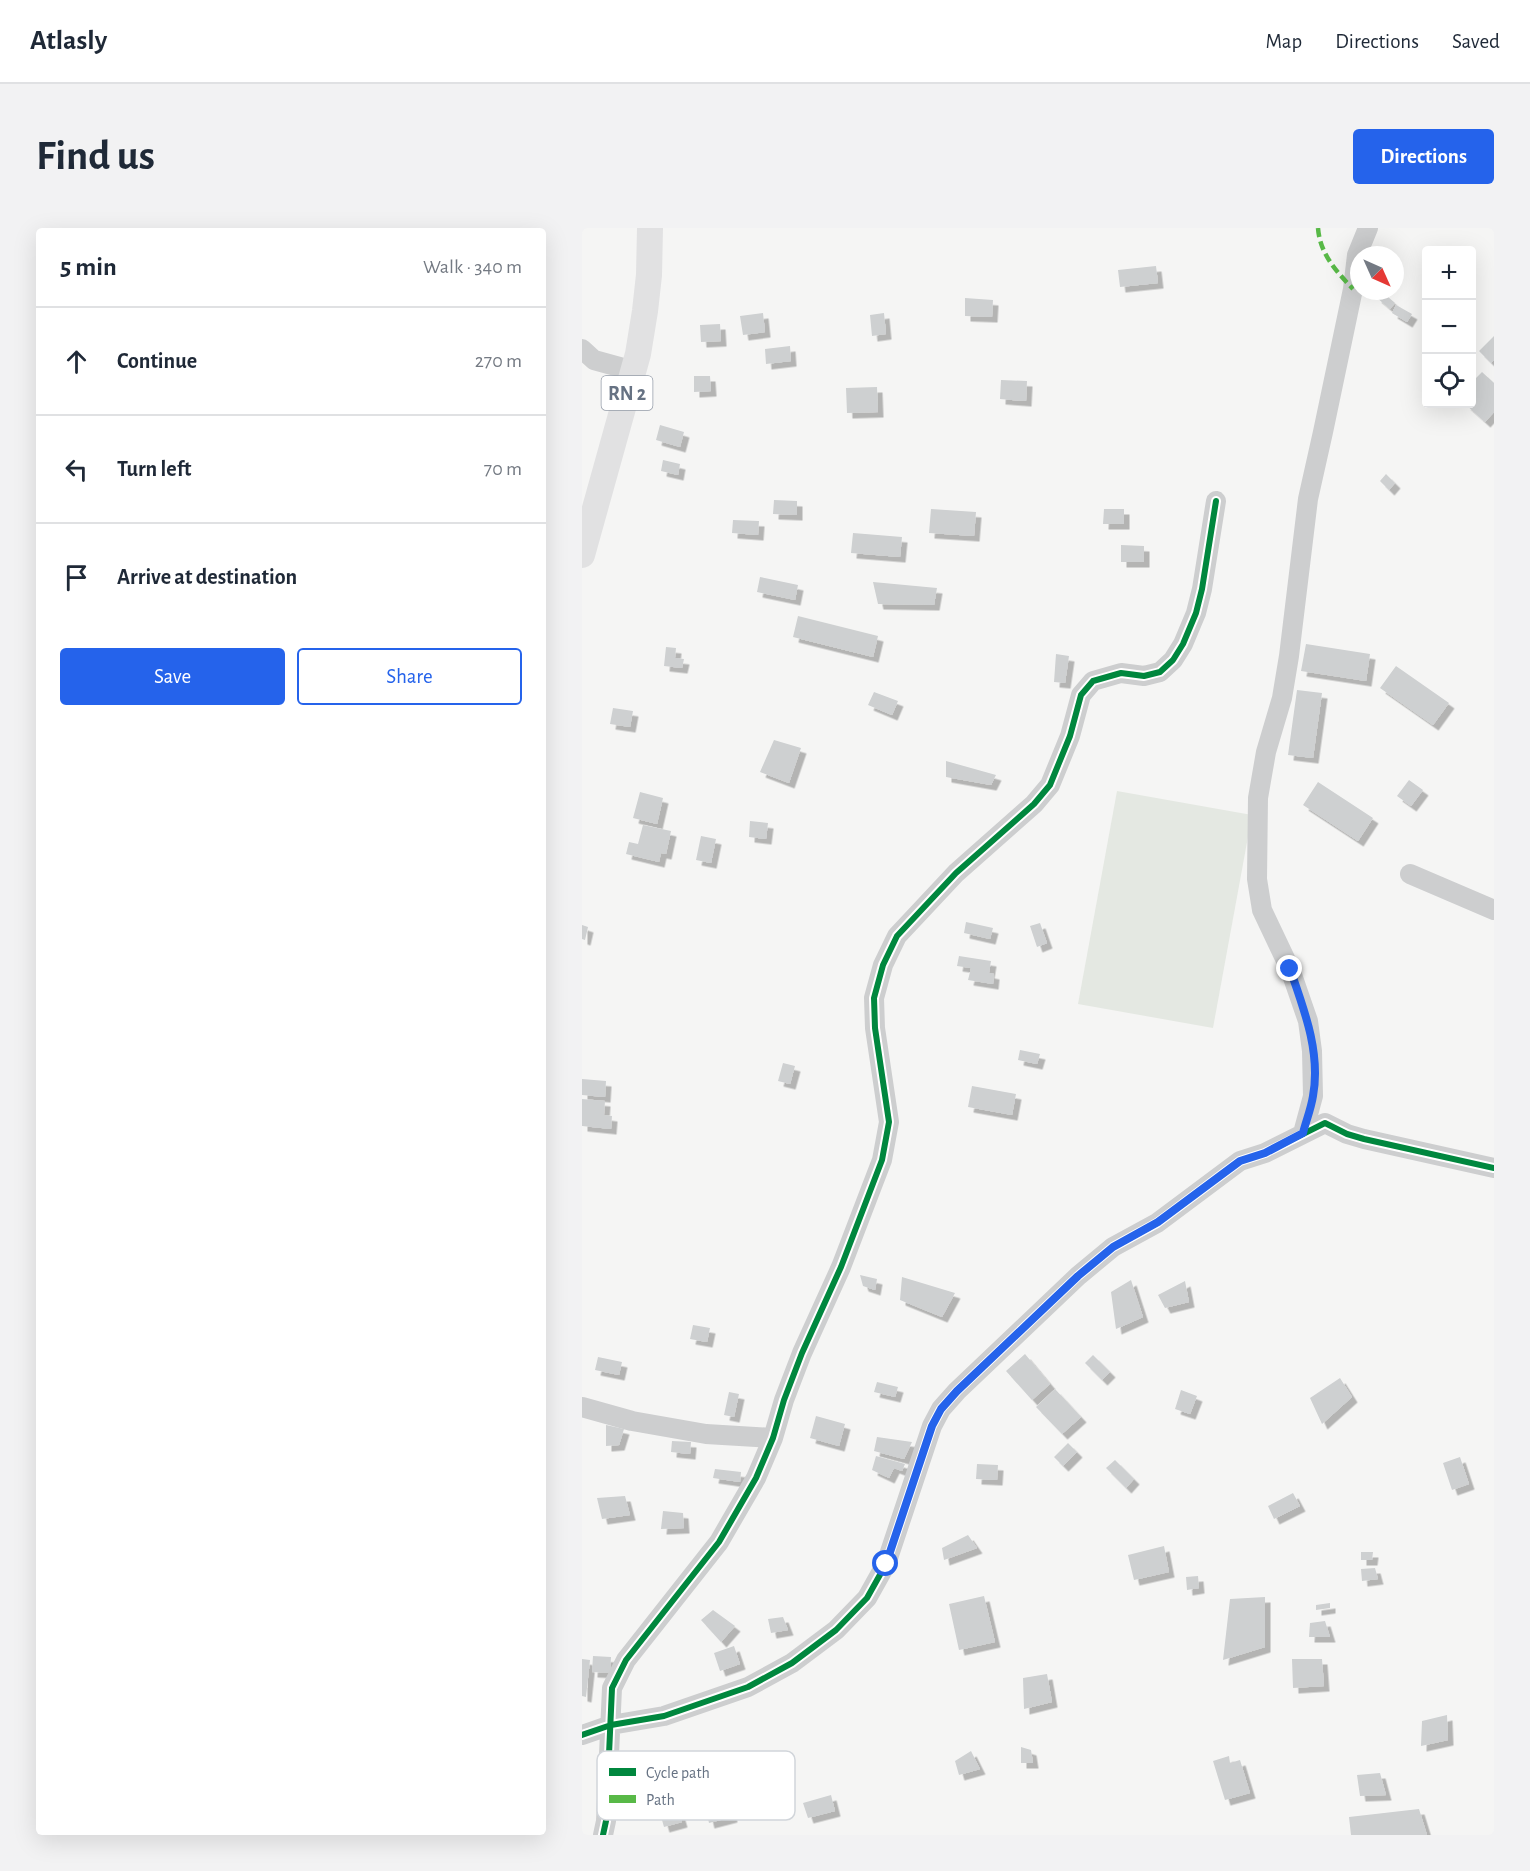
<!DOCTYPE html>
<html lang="en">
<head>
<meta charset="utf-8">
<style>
  body { margin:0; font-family:"Alegreya Sans",sans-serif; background:#f2f2f3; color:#1f2937 }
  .controls { position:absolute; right:18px; top:18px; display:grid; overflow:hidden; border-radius:6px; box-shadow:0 6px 24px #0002 }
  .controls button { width:54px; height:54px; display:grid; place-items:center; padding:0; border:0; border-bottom:2px solid #e0e1e3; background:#fff; color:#1f2937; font:30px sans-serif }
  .compass { position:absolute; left:768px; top:18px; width:54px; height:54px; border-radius:50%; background:#fff; box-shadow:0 6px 24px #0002; rotate:135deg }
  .stop { position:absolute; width:18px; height:18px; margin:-14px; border:4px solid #2563eb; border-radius:50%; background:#fff }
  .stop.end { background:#2563eb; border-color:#fff; box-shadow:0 2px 6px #0008 }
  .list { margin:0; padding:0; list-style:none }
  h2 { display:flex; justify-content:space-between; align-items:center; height:78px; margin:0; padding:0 24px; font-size:26px }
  h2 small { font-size:20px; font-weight:400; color:#747a83 }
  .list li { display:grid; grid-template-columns:39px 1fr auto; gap:18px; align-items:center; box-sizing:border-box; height:108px; padding:0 24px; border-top:2px solid #e0e1e3 }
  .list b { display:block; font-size:22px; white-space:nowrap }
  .list em { font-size:20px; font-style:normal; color:#747a83 }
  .actions { display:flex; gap:12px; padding:18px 24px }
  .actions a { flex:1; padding:14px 0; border:2px solid #2563eb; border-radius:6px; text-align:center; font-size:21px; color:#2563eb }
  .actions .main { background:#2563eb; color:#fff }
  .icon { flex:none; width:33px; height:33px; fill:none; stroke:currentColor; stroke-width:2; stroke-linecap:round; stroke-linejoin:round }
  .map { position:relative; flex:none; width:912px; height:1607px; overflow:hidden; border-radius:6px }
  header { display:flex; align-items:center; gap:36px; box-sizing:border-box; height:84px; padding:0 30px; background:#fff; border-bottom:2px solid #e0e1e3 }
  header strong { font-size:28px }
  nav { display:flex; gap:33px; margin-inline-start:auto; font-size:21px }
  .intro { display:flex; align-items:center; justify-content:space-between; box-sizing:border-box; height:144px; padding:0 36px }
  h1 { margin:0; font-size:42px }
  .button { padding:15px 27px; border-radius:6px; background:#2563eb; color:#fff; font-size:21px; font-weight:700 }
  main { display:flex; gap:36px; padding:0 36px }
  aside { flex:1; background:#fff; border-radius:6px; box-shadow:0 6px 24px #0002 }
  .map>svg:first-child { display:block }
  .green { fill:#e4e8e2 }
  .building { fill:#ced0d1; filter:url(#shadow) }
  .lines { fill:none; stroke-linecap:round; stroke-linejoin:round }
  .minor { stroke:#cdcecf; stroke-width:20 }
  .major { stroke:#e1e1e2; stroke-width:26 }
  .quiet { stroke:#58b947; stroke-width:4.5; stroke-dasharray:9 4.5; stroke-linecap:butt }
  .cycleway-casing { stroke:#fff; stroke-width:10 }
  .cycleway { stroke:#00873e; stroke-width:6 }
  .route { stroke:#2563eb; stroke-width:8 }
  .labels { text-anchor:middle; stroke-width:6; stroke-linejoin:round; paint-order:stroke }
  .shield { fill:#fff; stroke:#949ca8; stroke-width:1.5 }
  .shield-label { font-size:20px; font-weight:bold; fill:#667283 }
  .key { fill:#fff; stroke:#d1d5da; stroke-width:1.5 }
  .key-label { font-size:16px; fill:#667283 }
</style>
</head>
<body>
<header>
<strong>Atlasly</strong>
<nav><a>Map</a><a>Directions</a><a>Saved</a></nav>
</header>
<div class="intro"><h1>Find us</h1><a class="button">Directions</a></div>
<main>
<aside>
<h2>5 min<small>Walk · 340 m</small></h2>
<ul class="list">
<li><svg class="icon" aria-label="ahead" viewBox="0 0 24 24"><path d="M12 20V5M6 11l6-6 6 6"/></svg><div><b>Continue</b></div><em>270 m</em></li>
<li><svg class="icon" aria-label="left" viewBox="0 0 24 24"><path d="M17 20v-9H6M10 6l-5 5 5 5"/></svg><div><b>Turn left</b></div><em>70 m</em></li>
<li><svg class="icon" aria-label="arrive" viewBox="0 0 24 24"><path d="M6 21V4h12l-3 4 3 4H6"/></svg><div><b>Arrive at destination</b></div></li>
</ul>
<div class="actions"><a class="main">Save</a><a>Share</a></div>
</aside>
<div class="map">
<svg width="912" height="1607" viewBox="0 0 912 1607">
  <defs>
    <filter id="shadow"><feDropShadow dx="5.5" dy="5.5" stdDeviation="0" flood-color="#0004"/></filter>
  </defs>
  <rect width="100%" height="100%" fill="#f5f5f4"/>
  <path class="green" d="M 535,563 L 670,587 L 631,800 L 496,776 Z"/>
  <path class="building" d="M 574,38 L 576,55 L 538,59 L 536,42 Z
    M 799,63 L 813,75 L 808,81 L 794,69 Z
    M 383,70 L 411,72 L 410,89 L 383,88 Z
    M 814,77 L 830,86 L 825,94 L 810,85 Z
    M 181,85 L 183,104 L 161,107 L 158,88 Z
    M 302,85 L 304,106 L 290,108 L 288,87 Z
    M 138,96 L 139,113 L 119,114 L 118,97 Z
    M 912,108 L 912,132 L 909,135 L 897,123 Z
    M 208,118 L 209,133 L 184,136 L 183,121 Z
    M 900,144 L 912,155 L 912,184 L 903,194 L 883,176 L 890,176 L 890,154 Z
    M 112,148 L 128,148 L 129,163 L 112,164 Z
    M 419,152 L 445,153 L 444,173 L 418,171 Z
    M 295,159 L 296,184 L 265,185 L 264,160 Z
    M 78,197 L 102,204 L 98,219 L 74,212 Z
    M 81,232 L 98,236 L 96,247 L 79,243 Z
    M 804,246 L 813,255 L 807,262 L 798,253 Z
    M 192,272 L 215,273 L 215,287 L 191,286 Z
    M 349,281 L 394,284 L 392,308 L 347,305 Z
    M 522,281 L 542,281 L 542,296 L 521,296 Z
    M 151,292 L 177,293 L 176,307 L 150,305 Z
    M 271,305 L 320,309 L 318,329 L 269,325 Z
    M 539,317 L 562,318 L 562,334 L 539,334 Z
    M 178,349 L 216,357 L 213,372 L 175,364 Z
    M 291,354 L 355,360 L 352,377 L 296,376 Z
    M 216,388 L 296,408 L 291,429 L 211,409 Z
    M 724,416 L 788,426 L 784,453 L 719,443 Z
    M 84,419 L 94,420 L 93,430 L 102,431 L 100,440 L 82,438 Z
    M 474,426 L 487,428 L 483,455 L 472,454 Z
    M 814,438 L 867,475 L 851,497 L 798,460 Z
    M 715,462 L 740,465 L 731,530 L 706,527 Z
    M 292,464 L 316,473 L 310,487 L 286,477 Z
    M 31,480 L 51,483 L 48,499 L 28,496 Z
    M 192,512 L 219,520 L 207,555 L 178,544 Z
    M 364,533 L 414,547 L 409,557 L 364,549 Z
    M 827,552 L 841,562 L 829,578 L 815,568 Z
    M 736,554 L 791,590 L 776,613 L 721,577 Z
    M 58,564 L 81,570 L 75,596 L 51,590 Z
    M 168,593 L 186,595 L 184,611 L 167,609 Z
    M 61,597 L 89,603 L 84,626 L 79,625 L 77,634 L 44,626 L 47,614 L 56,616 Z
    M 119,608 L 134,611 L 129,635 L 114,632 Z
    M 384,694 L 411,700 L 408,711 L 382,705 Z
    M 458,695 L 465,715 L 455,719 L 448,698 Z
    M 0,697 L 6,699 L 3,712 L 0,711 Z
    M 377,728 L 409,733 L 407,745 L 412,746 L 411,756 L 386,752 L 389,740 L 375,738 Z
    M 438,822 L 458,826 L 455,836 L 436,832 Z
    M 201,835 L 213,838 L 208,856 L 196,853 Z
    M 0,851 L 24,853 L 23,869 L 0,867 Z
    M 390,858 L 434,866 L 430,887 L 386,879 Z
    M 0,871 L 23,873 L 22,887 L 30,888 L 29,901 L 0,898 Z
    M 278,1047 L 295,1051 L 293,1062 L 281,1058 Z
    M 320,1049 L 373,1065 L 360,1089 L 318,1072 Z
    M 549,1052 L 561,1089 L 534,1101 L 529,1064 Z
    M 603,1053 L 607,1074 L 583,1080 L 576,1067 Z
    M 111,1097 L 128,1100 L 125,1114 L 108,1111 Z
    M 443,1126 L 468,1156 L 450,1172 L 424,1143 Z
    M 511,1127 L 528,1144 L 520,1152 L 503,1135 Z
    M 16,1129 L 40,1134 L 37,1147 L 13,1142 Z
    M 758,1150 L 770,1169 L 740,1196 L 728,1170 Z
    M 295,1154 L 316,1159 L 313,1169 L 292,1164 Z
    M 473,1161 L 499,1189 L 480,1206 L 454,1179 Z
    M 599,1162 L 615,1168 L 608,1186 L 593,1181 Z
    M 147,1164 L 157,1166 L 152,1189 L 142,1187 Z
    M 234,1188 L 263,1196 L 257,1218 L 228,1210 Z
    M 24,1197 L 42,1201 L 37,1217 L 24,1218 Z
    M 295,1209 L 330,1214 L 322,1231 L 292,1223 Z
    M 90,1213 L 109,1214 L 108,1226 L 89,1224 Z
    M 486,1215 L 495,1224 L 481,1238 L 472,1229 Z
    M 294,1228 L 323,1236 L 320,1243 L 312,1240 L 307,1250 L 290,1242 Z
    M 878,1229 L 887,1256 L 870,1262 L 861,1235 Z
    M 533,1232 L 552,1251 L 544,1260 L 524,1240 Z
    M 395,1236 L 416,1237 L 415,1252 L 394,1251 Z
    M 133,1241 L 159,1244 L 158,1254 L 131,1250 Z
    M 711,1265 L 718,1278 L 692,1291 L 686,1278 Z
    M 43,1268 L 48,1287 L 20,1291 L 15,1270 Z
    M 81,1283 L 101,1285 L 102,1300 L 79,1301 Z
    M 386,1307 L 395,1320 L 362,1332 L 360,1320 Z
    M 582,1318 L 587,1344 L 552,1352 L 546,1327 Z
    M 779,1324 L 791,1324 L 790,1332 L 779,1332 Z
    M 793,1340 L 796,1351 L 780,1353 L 779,1341 Z
    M 616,1348 L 617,1360 L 605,1362 L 604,1349 Z
    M 402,1368 L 413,1414 L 377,1422 L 367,1376 Z
    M 683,1369 L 683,1419 L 641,1432 L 648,1371 Z
    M 748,1375 L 748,1380 L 734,1382 L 734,1377 Z
    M 131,1382 L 153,1398 L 139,1414 L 119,1392 Z
    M 201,1389 L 206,1402 L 189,1405 L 186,1391 Z
    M 743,1393 L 748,1409 L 727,1409 L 728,1395 Z
    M 152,1418 L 158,1436 L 138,1443 L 132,1425 Z
    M 11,1428 L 29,1429 L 28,1445 L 10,1444 Z
    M 0,1431 L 8,1432 L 4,1469 L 0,1468 Z
    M 710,1431 L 740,1431 L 742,1458 L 711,1460 Z
    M 465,1446 L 470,1474 L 442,1481 L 441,1450 Z
    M 865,1487 L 866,1512 L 839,1518 L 840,1493 Z
    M 439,1519 L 449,1522 L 451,1535 L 439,1535 Z
    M 389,1523 L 398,1541 L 377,1547 L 373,1533 Z
    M 647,1528 L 648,1535 L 658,1532 L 668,1565 L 643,1572 L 631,1533 Z
    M 798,1545 L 804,1567 L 778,1568 L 775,1547 Z
    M 249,1567 L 253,1583 L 226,1590 L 221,1575 Z
    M 146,1568 L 150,1589 L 127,1595 L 122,1574 Z
    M 94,1573 L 100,1594 L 82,1599 L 76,1578 Z
    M 837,1581 L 845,1607 L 769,1607 L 767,1589 Z"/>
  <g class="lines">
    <path class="minor" d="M 0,121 L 12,132 L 52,143
      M 828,646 L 912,682
      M 721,905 L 731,868 L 730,823 L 726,793 L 708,741 L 680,682 L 675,651 L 676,570 L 684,524 L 700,470 L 707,428 L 726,271 L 741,204 L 771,61 L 775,27 L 786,0
      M 0,1179 L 50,1193 L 124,1206 L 191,1210
      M 0,1507 L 29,1497 L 82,1488 L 166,1459 L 210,1435 L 254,1402 L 285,1370 L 304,1336 L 350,1198 L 359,1181 L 375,1163 L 496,1048 L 531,1019 L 575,995 L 658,933 L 683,925 L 743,895 L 765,906 L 782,911 L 912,940
      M 21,1607 L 24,1593 L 30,1460 L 44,1432 L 137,1314 L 174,1250 L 191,1210 L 202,1172 L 220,1125 L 259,1039 L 300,932 L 307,894 L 293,800 L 292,770 L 301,737 L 315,708 L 374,645 L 452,576 L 468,557 L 488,508 L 499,467 L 511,453 L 539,445 L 562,448 L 578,444 L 591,432 L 601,416 L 614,385 L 620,361 L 634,273"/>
    <path class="major" d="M 0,327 L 56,126 L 63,83 L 67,47 L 68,0"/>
    <path class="quiet" d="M 736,0 C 738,26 754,43 771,61"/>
    <defs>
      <path id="cycleway" d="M 0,1507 L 29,1497 L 82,1488 L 166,1459 L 210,1435 L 254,1402 L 285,1370 L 304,1336 L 350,1198 L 359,1181 L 375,1163 L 496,1048 L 531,1019 L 575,995 L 658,933 L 683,925 L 743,895 L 765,906 L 782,911 L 912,940
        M 21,1607 L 24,1593 L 30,1460 L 44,1432 L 137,1314 L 174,1250 L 191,1210 L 202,1172 L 220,1125 L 259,1039 L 300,932 L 307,894 L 293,800 L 292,770 L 301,737 L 315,708 L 374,645 L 452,576 L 468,557 L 488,508 L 499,467 L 511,453 L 539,445 L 562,448 L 578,444 L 591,432 L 601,416 L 614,385 L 620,361 L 634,273"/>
    </defs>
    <use href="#cycleway" class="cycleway-casing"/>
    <use href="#cycleway" class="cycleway"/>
  </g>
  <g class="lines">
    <path class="route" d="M 304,1336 L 350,1198 L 359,1181 L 375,1163 L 496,1048 L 531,1019 L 576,994 L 658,933 L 683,925 L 721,905 C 724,893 729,881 731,868 C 739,825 722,781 708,741"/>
  </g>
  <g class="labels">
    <rect class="shield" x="19.5" y="148" width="51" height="34" rx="4.5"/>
    <g class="shield-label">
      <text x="45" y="172">RN 2</text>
    </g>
  </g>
  <rect x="15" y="1523" width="198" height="69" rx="9" class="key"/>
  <rect x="27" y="1540" width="27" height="8" fill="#00873e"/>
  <rect x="27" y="1567" width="27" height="8" fill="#58b947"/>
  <g class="key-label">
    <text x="64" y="1550">Cycle path</text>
    <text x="64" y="1577">Path</text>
  </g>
</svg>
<div class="controls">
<button>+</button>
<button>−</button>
<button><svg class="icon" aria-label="locate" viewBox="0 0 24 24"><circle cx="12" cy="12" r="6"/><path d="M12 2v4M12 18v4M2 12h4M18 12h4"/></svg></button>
</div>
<svg class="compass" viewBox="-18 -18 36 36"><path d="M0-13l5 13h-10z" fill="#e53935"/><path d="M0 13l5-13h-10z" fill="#747a83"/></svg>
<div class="stop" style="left:304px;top:1336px"></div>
<div class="stop end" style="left:708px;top:741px"></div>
</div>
</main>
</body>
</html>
